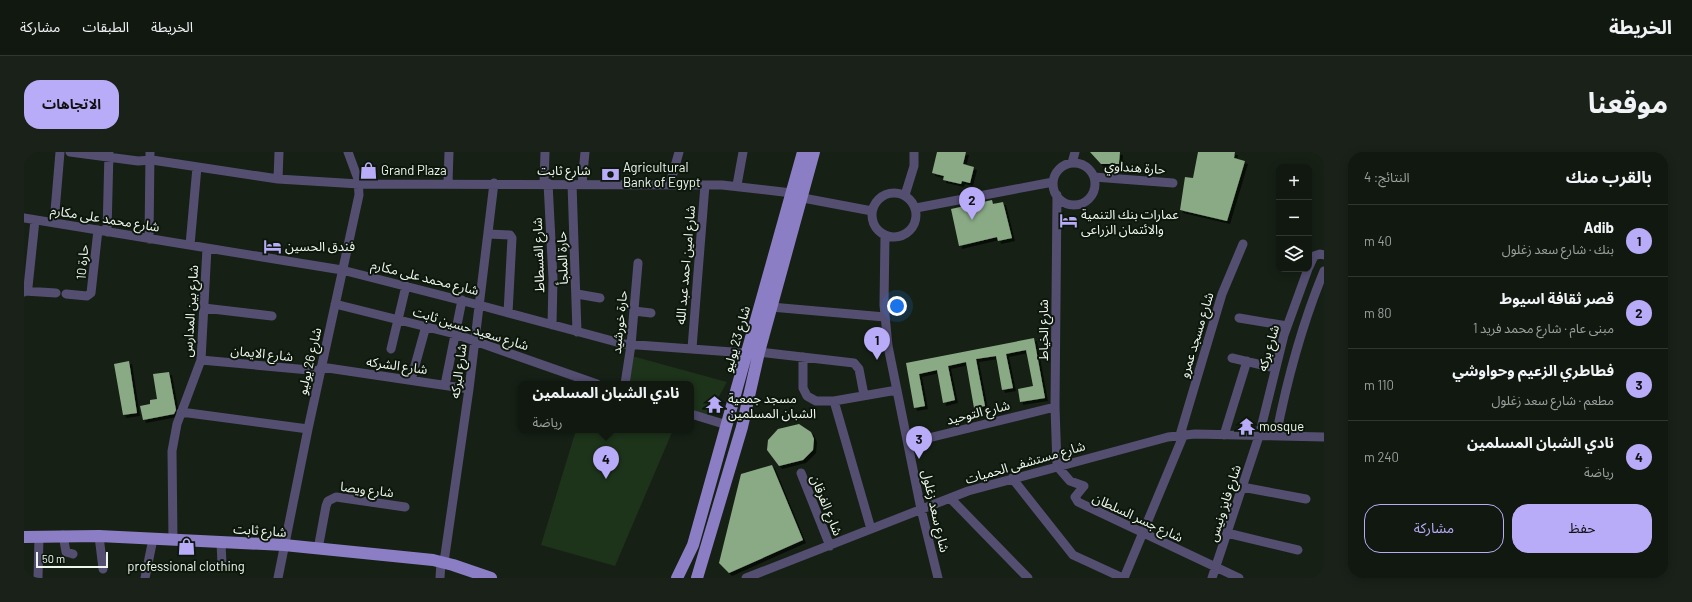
<!DOCTYPE html>
<html lang="ar">
<head>
<meta charset="utf-8">
<style>
  body { margin:0; font-family:Barlow,"Noto Sans Arabic",sans-serif; background:#192119; color:#f1f3f6; direction:rtl }
  .controls { position:absolute; right:12px; top:12px; display:grid; overflow:hidden; border-radius:8px; box-shadow:0 2px 10px #0003 }
  .controls button { width:36px; height:36px; display:grid; place-items:center; padding:0; border:0; border-bottom:1px solid #303730; background:#101810; color:#f1f3f6; font:20px sans-serif }
  .scale { position:absolute; left:12px; bottom:10px; width:72px; box-sizing:border-box; padding-left:4px; border:2px solid #eff6ee; border-top:0; font-size:11px; line-height:14px; white-space:nowrap; color:#eff6ee; -webkit-text-stroke:3px #0d170c; paint-order:stroke }
  .you { position:absolute; left:873px; top:154px; width:14px; height:14px; margin:-10px; border:3px solid #fff; border-radius:50%; background:#1a73e8; box-shadow:0 0 0 6px #1a73e833 }
  .badge { display:grid; place-items:center; width:26px; height:26px; border-radius:50%; background:#b8abf7; color:#111; font-size:13px; font-weight:700 }
  .pin { position:absolute; translate:-50% -33px; filter:drop-shadow(0 1px 2px #0008) }
  .pin::after { content:''; position:absolute; top:21px; width:14px; height:12px; background:inherit; clip-path:polygon(0 0,100% 0,50% 100%) }
  .popup { position:absolute; left:494px; top:229px; width:176px; height:52px; box-sizing:border-box; display:grid; place-content:center; border-radius:8px; background:#101810; filter:drop-shadow(0 1px 3px #0005); font-size:13px; white-space:nowrap; color:#9ca09f }
  .popup b { font-size:15px; color:#f1f3f6 }
  .popup::after { content:''; position:absolute; left:50%; top:100%; margin-left:-8px; border:8px solid transparent; border-top-color:#101810 }
  .list { margin:0; padding:0; list-style:none }
  h2 { display:flex; justify-content:space-between; align-items:center; height:52px; margin:0; padding:0 16px; font-size:17px }
  h2 small { font-size:13px; font-weight:400; color:#9ca09f }
  .list li { display:grid; grid-template-columns:26px 1fr auto; gap:12px; align-items:center; box-sizing:border-box; height:72px; padding:0 16px; border-top:1px solid #303730 }
  .list b { display:block; font-size:15px; white-space:nowrap }
  .list p { margin:0; font-size:13px; white-space:nowrap; color:#9ca09f }
  .list em { font-size:13px; font-style:normal; color:#9ca09f }
  .actions { display:flex; gap:8px; padding:12px 16px }
  .actions a { flex:1; padding:9px 0; border:1px solid #b8abf7; border-radius:16px; text-align:center; font-size:14px; color:#b8abf7 }
  .actions .main { background:#b8abf7; color:#111 }
  .icon { flex:none; width:22px; height:22px; fill:none; stroke:currentColor; stroke-width:2; stroke-linecap:round; stroke-linejoin:round }
  .map { position:relative; flex:none; width:1300px; height:426px; overflow:hidden; direction:ltr; border-radius:16px }
  header { display:flex; align-items:center; gap:24px; box-sizing:border-box; height:56px; padding:0 20px; background:#101810; border-bottom:1px solid #303730 }
  header strong { font-size:19px }
  nav { display:flex; gap:22px; margin-inline-start:auto; font-size:14px }
  .intro { display:flex; align-items:center; justify-content:space-between; box-sizing:border-box; height:96px; padding:0 24px }
  h1 { margin:0; font-size:28px }
  .button { padding:10px 18px; border-radius:16px; background:#b8abf7; color:#111; font-size:14px; font-weight:700 }
  main { display:flex; gap:24px; padding:0 24px }
  aside { flex:1; background:#101810; border-radius:16px; box-shadow:0 2px 10px #0003 }
  .map>svg:first-child { display:block }
  .green { fill:#1d331a }
  .building { fill:#89aa84; filter:url(#shadow) }
  .lines { fill:none; stroke-linecap:round; stroke-linejoin:round }
  .minor { stroke:#544e71; stroke-width:9 }
  .major { stroke:#8b7ec5; stroke-width:12 }
  .labels { text-anchor:middle; stroke-width:4; stroke-linejoin:round; paint-order:stroke }
  .poi-label { font-size:13px; fill:#eff6ee; stroke:#0d170c; text-anchor:start }
  .street-label { font-size:13px; fill:#eff6ee; stroke:#0d170c }
</style>
</head>
<body>
<header>
<strong>الخريطة</strong>
<nav><a>الخريطة</a><a>الطبقات</a><a>مشاركة</a></nav>
</header>
<div class="intro"><h1>موقعنا</h1><a class="button">الاتجاهات</a></div>
<main>
<aside>
<h2>بالقرب منك<small>النتائج: 4</small></h2>
<ul class="list">
<li><span class="badge">1</span><div><b>Adib</b><p>بنك · شارع سعد زغلول</p></div><em>40 m</em></li>
<li><span class="badge">2</span><div><b>قصر ثقافة اسيوط</b><p>مبنى عام · شارع محمد فريد 1</p></div><em>80 m</em></li>
<li><span class="badge">3</span><div><b>فطاطري الزعيم وحواوشي</b><p>مطعم · شارع سعد زغلول</p></div><em>110 m</em></li>
<li><span class="badge">4</span><div><b>نادي الشبان المسلمين</b><p>رياضة</p></div><em>240 m</em></li>
</ul>
<div class="actions"><a class="main">حفظ</a><a>مشاركة</a></div>
</aside>
<div class="map">
<svg width="1300" height="426" viewBox="0 0 1300 426">
  <defs>
    <filter id="shadow"><feDropShadow dx="3" dy="3" stdDeviation="0" flood-color="#0009"/></filter>
  </defs>
  <rect width="100%" height="100%" fill="#162015"/>
  <path class="green" d="M 608,204 L 703,230 L 684,264 L 667,259 L 667,232 L 603,232 Z
    M 552,278 L 649,278 L 591,414 L 517,393 Z"/>
  <path class="building" d="M 913,0 L 942,0 L 939,12 L 950,15 L 946,31 L 938,29 L 937,32 L 919,28 L 920,24 L 908,21 Z
    M 1066,0 L 1096,0 L 1095,12 L 1077,12 Z
    M 1174,0 L 1211,0 L 1210,6 L 1221,9 L 1203,69 L 1156,58 L 1161,25 L 1169,26 Z
    M 968,48 L 969,52 L 979,50 L 988,86 L 974,89 L 973,85 L 935,94 L 927,57 Z
    M 1010,186 L 1021,246 L 996,250 L 994,237 L 1009,234 L 1002,198 L 982,202 L 989,236 L 978,238 L 972,204 L 952,207 L 961,254 L 950,256 L 942,210 L 924,214 L 931,248 L 919,251 L 913,218 L 895,222 L 901,254 L 890,256 L 882,211 Z
    M 105,209 L 113,261 L 99,263 L 90,212 Z
    M 145,220 L 152,258 L 150,262 L 119,268 L 116,254 L 126,252 L 126,248 L 133,247 L 129,222 Z
    M 775,272 L 787,280 L 790,287 L 789,298 L 779,308 L 755,314 L 743,298 L 744,288 L 754,277 Z
    M 748,313 L 779,388 L 705,421 L 695,411 L 717,322 Z"/>
  <g class="lines">
    <path class="minor" d="M 46,0 L 114,9 L 128,8 L 254,27 L 335,32 L 698,33 L 768,41
      M 1048,11 L 1051,0
      M1029 32a21 21 0 1 1 42 0a21 21 0 1 1-42 0Z
      M 1070,25 L 1149,31
      M 254,27 L 255,0
      M 424,31 L 425,0
      M 520,31 L 521,0
      M 524,31 L 529,127 L 528,173
      M 548,32 L 553,180
      M 558,32 L 561,0
      M 646,32 L 655,0
      M 713,33 L 719,0
      M848 63a22 22 0 1 1 44 0a22 22 0 1 1-44 0Z
      M 881,43 L 890,14 L 890,0
      M 1033,43 L 1031,255 L 1033,314 L 1046,329 L 1060,334 L 1051,345 L 1054,350 L 1215,426
      M 779,46 L 848,59
      M 892,56 L 1029,30
      M 0,66 L 318,118 L 455,153 L 600,192 L 722,201
      M 30,71 L 36,0
      M 83,80 L 85,0
      M 464,82 L 486,83 L 488,86 L 484,161
      M 861,84 L 860,153 L 864,194 L 897,357 L 914,426
      M 125,87 L 126,0
      M 166,93 L 173,15
      M 1285,115 L 1290,104 L 1296,102 L 1300,103
      M 0,139 L 32,141
      M 0,140 L 4,135 L 11,68
      M 42,142 L 63,144 L 67,141 L 74,78
      M 553,142 L 576,146
      M 311,152 L 431,182 L 573,232
      M 747,155 L 861,165
      M 180,156 L 248,164
      M 610,159 L 627,161
      M 1215,166 L 1263,174
      M 668,196 L 681,33
      M 367,197 L 382,134
      M 735,200 L 830,211 L 835,217 L 840,243
      M 779,205 L 779,236 L 783,244 L 792,249 L 810,249 L 873,238
      M 1208,206 L 1251,216
      M 177,208 L 296,219
      M 297,215 L 445,237
      M 387,228 L 402,174
      M 601,232 L 607,193 L 614,111
      M 421,233 L 438,148
      M 810,249 L 847,377
      M 157,260 L 284,277
      M 667,262 L 703,273
      M 1156,283 L 1198,142 L 1219,92
      M 1200,283 L 1223,209
      M 1252,284 C 1263,228 1278,172 1300,119
      M 884,291 L 1031,255
      M 777,321 L 806,394
      M 988,326 L 1049,403 L 1099,426
      M 1218,335 L 1282,347
      M 926,346 L 1004,426
      M 1203,381 L 1274,398
      M 39,383 L 42,400 L 49,402
      M 75,384 L 79,417
      M 149,388 L 148,299 L 153,272 L 177,208 L 183,96
      M 294,397 L 302,354 L 304,349 L 312,345 L 381,355
      M 420,410 L 445,237 L 470,31
      M 183,416 L 198,413 L 197,390
      M 14,426 L 15,384
      M 121,426 L 129,387
      M 254,426 L 284,277 L 335,43 L 334,27 L 324,0
      M 416,426 L 417,410
      M 722,426 L 944,339 L 1144,285 L 1171,282 L 1300,285
      M 1100,426 L 1160,282
      M 1188,426 L 1235,284 L 1260,183 L 1284,117"/>
    <path class="major" d="M 0,385 L 75,384 L 260,393 L 409,408 L 429,413 L 467,426
      M 653,426 L 669,393 L 779,0
      M 673,426 L 718,275 L 735,200 L 790,0"/>
  </g>
  <defs>
    <symbol id="shop-bare" viewBox="-9 -9 18 18"><path d="M-5-2.5h2.3a2.7 3.5 0 0 1 5.4 0H5L5.5 6h-11ZM-1.5-2.5h3a1.5 2.3 0 0 0-3 0Z" fill="#b8abf7" stroke="#0d170c" stroke-width="2.5" paint-order="stroke"/></symbol>
    <symbol id="bank-bare" viewBox="-9 -9 18 18"><path d="M-6-4H6V4H-6ZM0-2.3a2.3 2.3 0 1 0 0 4.6a2.3 2.3 0 1 0 0-4.6Z" fill="#b8abf7" stroke="#0d170c" stroke-width="2.5" paint-order="stroke"/></symbol>
    <symbol id="hotel-bare" viewBox="-9 -9 18 18"><path d="M-6-4.5h1.5V1H6V5H4.5V3h-9V5H-6ZM-4 0a1.8 1.8 0 1 1 3.6 0ZM.5 0V-2.5h3Q6-2.5 6 0Z" fill="#b8abf7" stroke="#0d170c" stroke-width="2.5" paint-order="stroke"/></symbol>
    <symbol id="temple-bare" viewBox="-9 -9 18 18"><path d="M0-6L5-2H3V0L6.5 2.5H4V6H1.5V3h-3V6H-4V2.5H-6.5L-3 0V-2H-5Z" fill="#b8abf7" stroke="#0d170c" stroke-width="2.5" paint-order="stroke"/></symbol>
  </defs>
  <g fill-rule="evenodd">
    <use href="#shop-bare" x="332" y="6" width="25" height="25"/>
    <use href="#bank-bare" x="574" y="10" width="25" height="25"/>
    <use href="#hotel-bare" x="1032" y="56" width="25" height="25"/>
    <use href="#hotel-bare" x="236" y="82" width="25" height="25"/>
    <use href="#temple-bare" x="678" y="240" width="25" height="25"/>
    <use href="#temple-bare" x="1210" y="262" width="25" height="25"/>
    <use href="#shop-bare" x="150" y="382" width="25" height="25"/>
  </g>
  <g class="labels">
    <g class="poi-label">
      <text x="599" y="20">Agricultural<tspan x="599" dy="15">Bank of Egypt</tspan></text>
      <text x="357" y="23">Grand Plaza</text>
      <text x="1057" y="67">عمارات بنك التنمية<tspan x="1057" dy="15">والائتمان الزراعى</tspan></text>
      <text x="261" y="99">فندق الحسين</text>
      <text x="704" y="251">مسجد جمعية<tspan x="704" dy="15">الشبان المسلمين</tspan></text>
      <text x="1235" y="279">mosque</text>
      <text x="162" y="419" text-anchor="middle">professional clothing</text>
    </g>
    <g class="street-label">
      <text transform="translate(1111 15) rotate(4)" y="5">حارة هنداوي</text>
      <text x="540" y="23">شارع ثابت</text>
      <text transform="translate(81 66) rotate(9)" y="5">شارع محمد على مكارم</text>
      <text transform="translate(514 103) rotate(-92)" y="5">شارع الفسطاط</text>
      <text transform="translate(538 106) rotate(-92)" y="5">حارة الملجأ</text>
      <text transform="translate(58 110) rotate(-85)" y="5">حارة 10</text>
      <text transform="translate(661 113) rotate(-85)" y="5">شارع امين احمد عبد الله</text>
      <text transform="translate(401 125) rotate(14)" y="5">شارع محمد على مكارم</text>
      <text transform="translate(166 159) rotate(-86)" y="5">شارع بين المدارس</text>
      <text transform="translate(595 170) rotate(-84)" y="5">حارة خورشيد</text>
      <text transform="translate(447 176) rotate(17)" y="5">شارع سعيد حسين ثابت</text>
      <text transform="translate(1019 178) rotate(-90)" y="5">شارع الخياط</text>
      <text transform="translate(1172 183) rotate(-73)" y="5">شارع مسجد عمرو</text>
      <text transform="translate(712 187) rotate(-74)" y="5">شارع 23 يوليو</text>
      <text transform="translate(1244 196) rotate(-74)" y="5">شارع بركه</text>
      <text transform="translate(238 201) rotate(6)" y="5">شارع الايمان</text>
      <text transform="translate(285 209) rotate(-77)" y="5">شارع 26 يوليو</text>
      <text transform="translate(373 213) rotate(8)" y="5">شارع الشركه</text>
      <text transform="translate(434 219) rotate(-82)" y="5">شارع البركه</text>
      <text transform="translate(954 260) rotate(-14)" y="5">شارع التوحيد</text>
      <text transform="translate(1001 310) rotate(-16)" y="5">شارع مستشفى الحميات</text>
      <text transform="translate(343 337) rotate(7)" y="5">شارع ويصا</text>
      <text transform="translate(1200 351) rotate(-72)" y="5">شارع فايز ونيس</text>
      <text transform="translate(803 353) rotate(68)" y="5">شارع الفرقان</text>
      <text transform="translate(912 359) rotate(77)" y="5">شارع سعد زغلول</text>
      <text transform="translate(1114 365) rotate(25)" y="5">شارع جسر السلطان</text>
      <text transform="translate(236 378) rotate(4)" y="5">شارع ثابت</text>
    </g>
  </g>
</svg>
<div class="controls">
<button>+</button>
<button>−</button>
<button><svg class="icon" aria-label="layers" viewBox="0 0 24 24"><path d="M12 4l9 5-9 5-9-5zM3 14l9 5 9-5"/></svg></button>
</div>
<div class="scale">50 m</div>
<div class="you"></div>
<div class="pin badge" style="left:853px;top:208px">1</div>
<div class="pin badge" style="left:948px;top:68px">2</div>
<div class="pin badge" style="left:895px;top:307px">3</div>
<div class="pin badge" style="left:582px;top:327px">4</div>
<div class="popup"><b>نادي الشبان المسلمين</b>رياضة</div>
</div>
</main>
</body>
</html>
